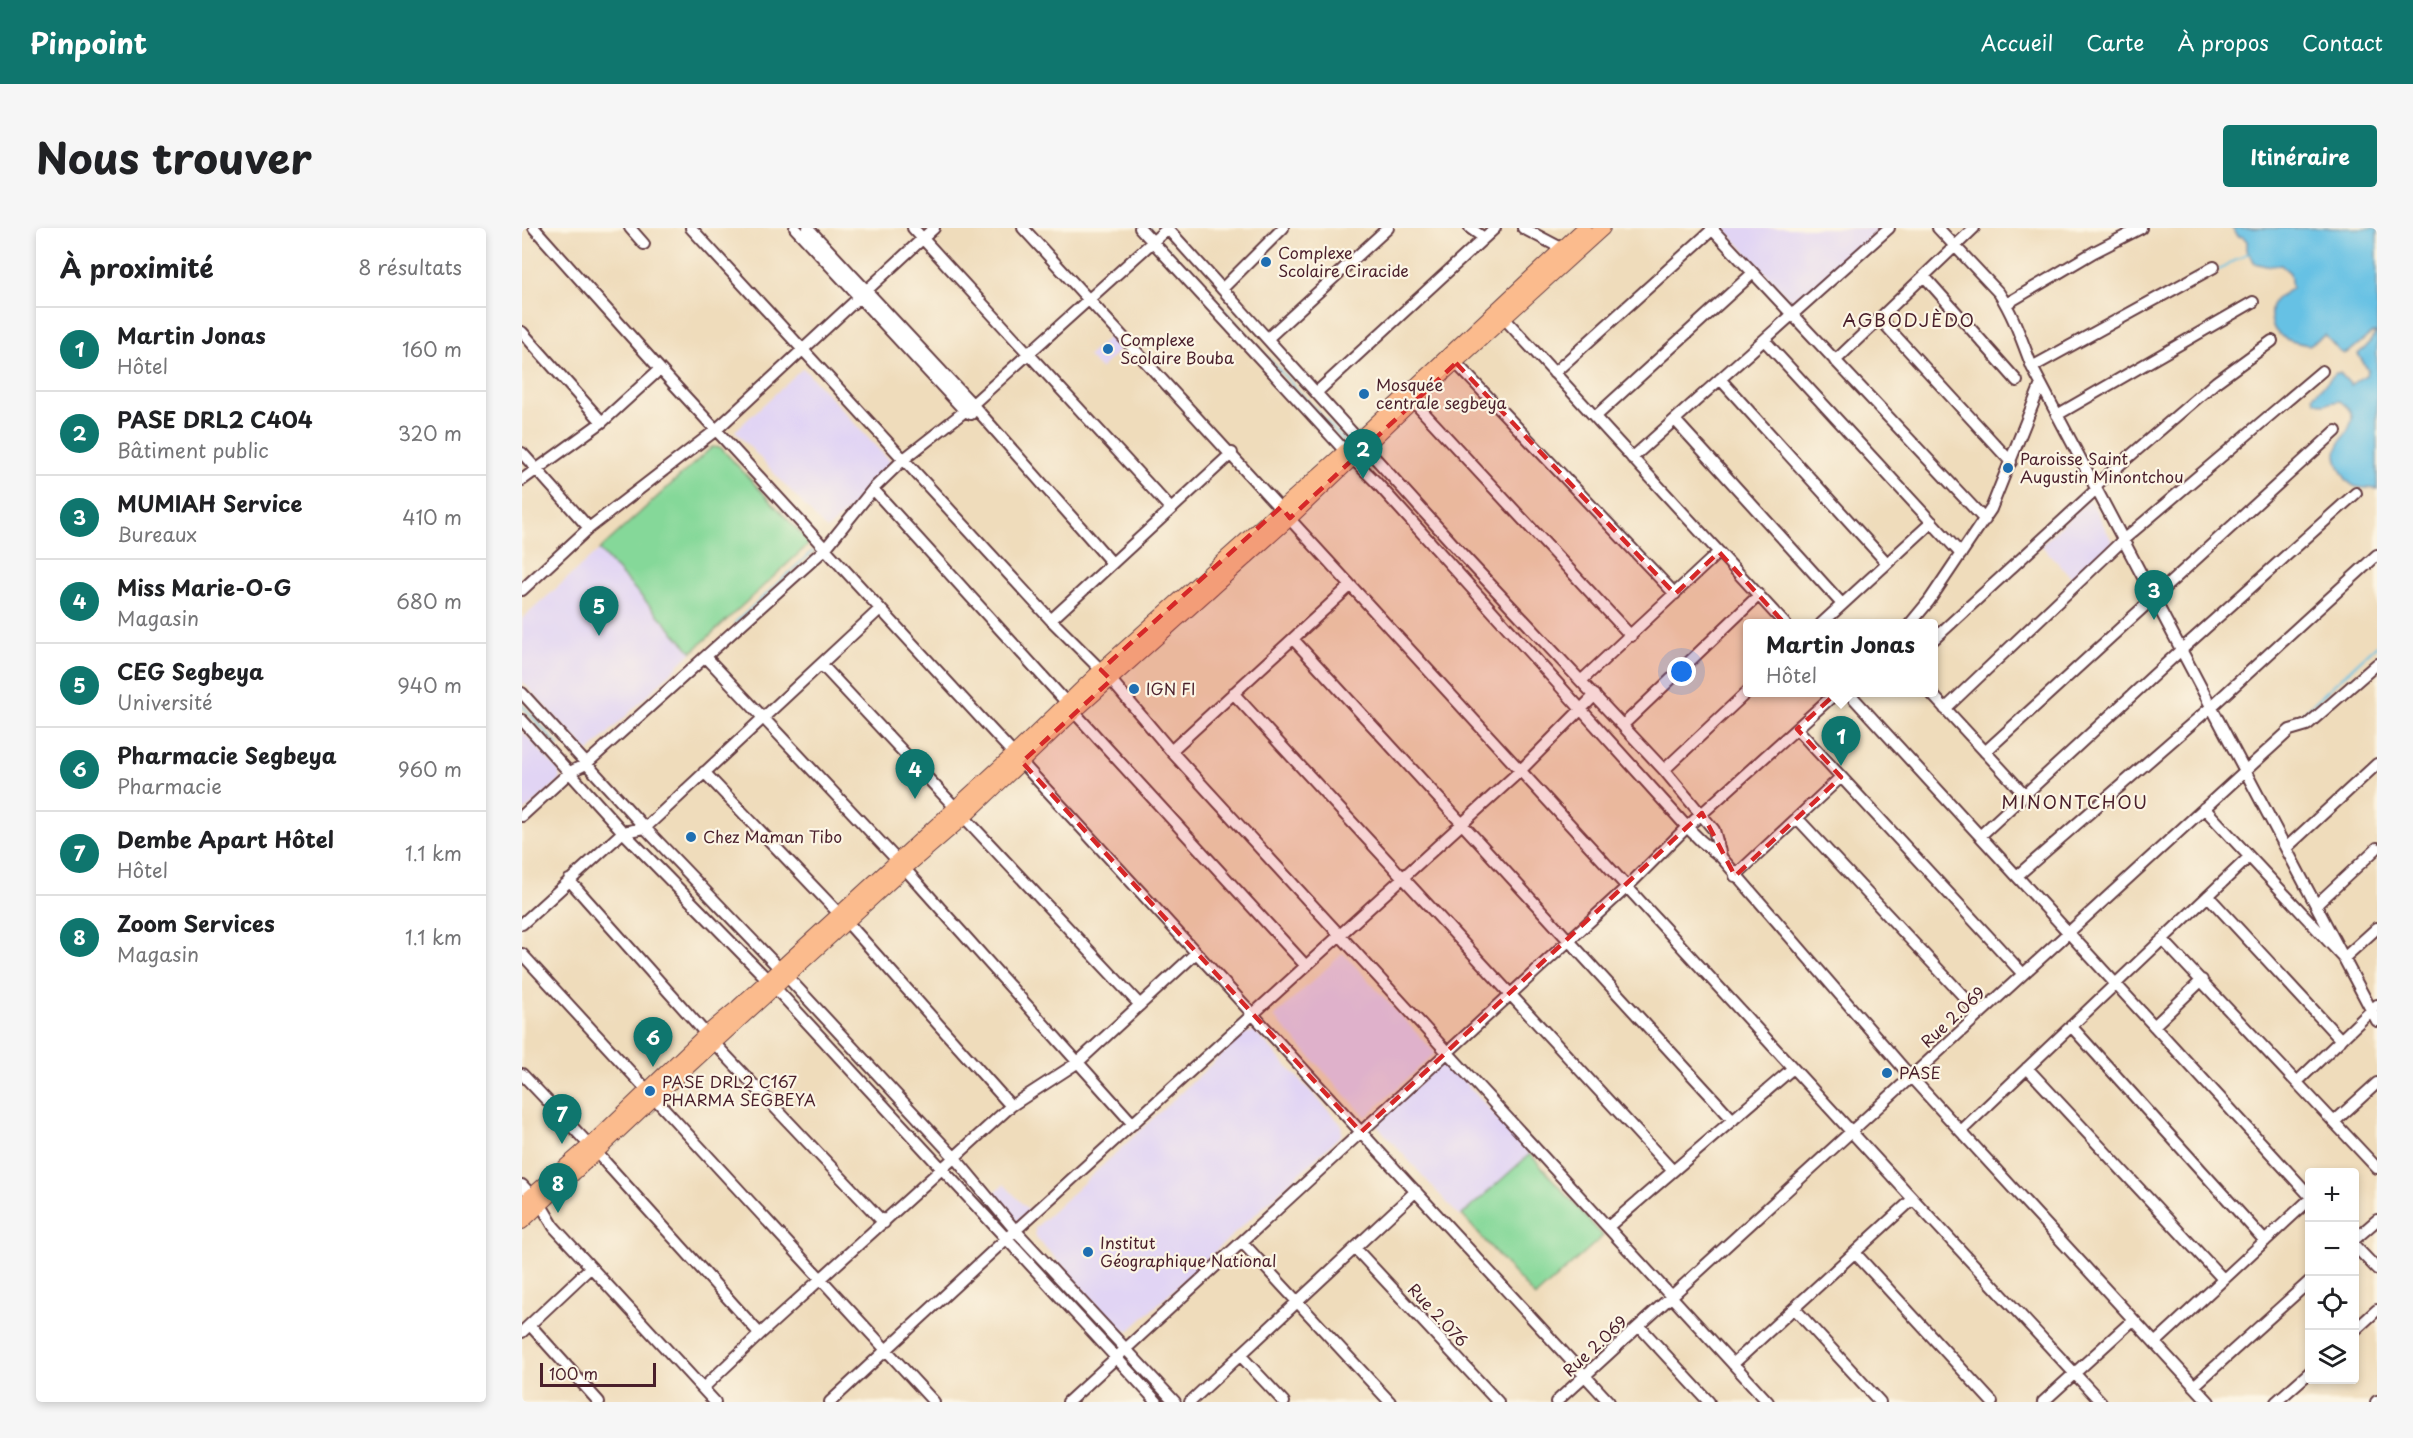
<!DOCTYPE html>
<html lang="fr">
<head>
<meta charset="utf-8">
<style>
  body { margin:0; font-family:"Playpen Sans",sans-serif; background:#f6f6f6; color:#202124 }
  .controls { position:absolute; right:18px; bottom:18px; display:grid; overflow:hidden; border-radius:6px; box-shadow:0 3px 9px #0003 }
  .controls button { width:54px; height:54px; display:grid; place-items:center; padding:0; border:0; border-bottom:2px solid #e0e0e0; background:#fff; color:#202124; font:30px sans-serif }
  .scale { position:absolute; left:18px; bottom:15px; width:116px; box-sizing:border-box; padding-left:6px; border:3px solid #4a1f2b; border-top:0; font-size:16px; line-height:21px; white-space:nowrap; color:#4a1f2b; -webkit-text-stroke:4px #fcf5e5; paint-order:stroke }
  .you { position:absolute; left:1160px; top:444px; width:21px; height:21px; margin:-15px; border:4px solid #fff; border-radius:50%; background:#1a73e8; box-shadow:0 0 0 9px #1a73e833 }
  .badge { display:grid; place-items:center; width:39px; height:39px; border-radius:50%; background:#0f766e; color:#fff; font-size:20px; font-weight:700 }
  .pin { position:absolute; translate:-50% -50px; filter:drop-shadow(0 2px 3px #0008) }
  .pin::after { content:''; position:absolute; top:32px; width:21px; height:18px; background:inherit; clip-path:polygon(0 0,100% 0,50% 100%) }
  .popup { position:absolute; left:1221px; top:391px; width:195px; height:78px; box-sizing:border-box; display:grid; place-content:center; border-radius:6px; background:#fff; filter:drop-shadow(0 2px 4px #0005); font-size:20px; white-space:nowrap; color:#757577 }
  .popup b { font-size:22px; color:#202124 }
  .popup::after { content:''; position:absolute; left:50%; top:100%; margin-left:-12px; border:12px solid transparent; border-top-color:#fff }
  .list { margin:0; padding:0; list-style:none }
  h2 { display:flex; justify-content:space-between; align-items:center; height:78px; margin:0; padding:0 24px; font-size:26px }
  h2 small { font-size:20px; font-weight:400; color:#757577 }
  .list li { display:grid; grid-template-columns:39px 1fr auto; gap:18px; align-items:center; box-sizing:border-box; height:84px; padding:0 24px; border-top:2px solid #e0e0e0 }
  .list b { display:block; font-size:22px; white-space:nowrap }
  .list p { margin:0; font-size:20px; white-space:nowrap; color:#757577 }
  .list em { font-size:20px; font-style:normal; color:#757577 }
  .icon { flex:none; width:33px; height:33px; fill:none; stroke:currentColor; stroke-width:2; stroke-linecap:round; stroke-linejoin:round }
  .map { position:relative; flex:none; width:1855px; height:1174px; overflow:hidden; border-radius:6px }
  header { display:flex; align-items:center; gap:36px; box-sizing:border-box; height:84px; padding:0 30px; background:#0f766e; color:#fff }
  header strong { font-size:28px }
  nav { display:flex; gap:33px; margin-inline-start:auto; font-size:21px }
  .intro { display:flex; align-items:center; justify-content:space-between; box-sizing:border-box; height:144px; padding:0 36px }
  h1 { margin:0; font-size:42px }
  .button { padding:15px 27px; border-radius:6px; background:#0f766e; color:#fff; font-size:21px; font-weight:700 }
  main { display:flex; gap:36px; padding:0 36px }
  aside { flex:1; background:#fff; border-radius:6px; box-shadow:0 3px 9px #0003 }
  .map>svg:first-child { display:block }
  .built { fill:#e1d4f4 }
  .green { fill:#85d899; stroke:#687c62; stroke-width:1.5 }
  .water { fill:#66c1e4; stroke:#587088; stroke-width:1.5 }
  .lines { fill:none; stroke-linecap:round; stroke-linejoin:round }
  .stream { stroke:#66c1e4; stroke-width:2 }
  .minor-casing { stroke:#633b41; stroke-width:14 }
  .major-casing { stroke:#633b41; stroke-width:16 }
  .minor { stroke:#fff; stroke-width:10 }
  .major { stroke:#fbbb8d; stroke-width:14 }
  .marked { fill:#d62828; fill-opacity:0.2; stroke:#d62828; stroke-width:4.5; stroke-dasharray:12 8; stroke-linejoin:round }
  .poi-dot { fill:#1f6fb2; stroke:#fcf5e5; stroke-width:2 }
  .labels { text-anchor:middle; stroke-width:4.5; stroke-linejoin:round; paint-order:stroke }
  .poi-label { font-size:16px; fill:#4a1f2b; stroke:#fcf5e5; text-anchor:start }
  .street-label { font-size:16px; fill:#4a1f2b; stroke:#fcf5e5 }
  .neighbourhood-label { font-size:18px; letter-spacing:1.5px; fill:#4a1f2b; stroke:#fcf5e5 }
</style>
</head>
<body>
<header>
<strong>Pinpoint</strong>
<nav><a>Accueil</a><a>Carte</a><a>À propos</a><a>Contact</a></nav>
</header>
<div class="intro"><h1>Nous trouver</h1><a class="button">Itinéraire</a></div>
<main>
<aside>
<h2>À proximité<small>8 résultats</small></h2>
<ul class="list">
<li><span class="badge">1</span><div><b>Martin Jonas</b><p>Hôtel</p></div><em>160 m</em></li>
<li><span class="badge">2</span><div><b>PASE DRL2 C404</b><p>Bâtiment public</p></div><em>320 m</em></li>
<li><span class="badge">3</span><div><b>MUMIAH Service</b><p>Bureaux</p></div><em>410 m</em></li>
<li><span class="badge">4</span><div><b>Miss Marie-O-G</b><p>Magasin</p></div><em>680 m</em></li>
<li><span class="badge">5</span><div><b>CEG Segbeya</b><p>Université</p></div><em>940 m</em></li>
<li><span class="badge">6</span><div><b>Pharmacie Segbeya</b><p>Pharmacie</p></div><em>960 m</em></li>
<li><span class="badge">7</span><div><b>Dembe Apart Hôtel</b><p>Hôtel</p></div><em>1.1 km</em></li>
<li><span class="badge">8</span><div><b>Zoom Services</b><p>Magasin</p></div><em>1.1 km</em></li>
</ul>
</aside>
<div class="map">
<svg width="1855" height="1174" viewBox="0 0 1855 1174">
  <rect width="100%" height="100%" fill="#fcf5e5"/>
  <filter id="ink" filterUnits="userSpaceOnUse"><feTurbulence type="fractalNoise" baseFrequency=".0167" numOctaves="2"/><feDisplacementMap in="SourceGraphic" scale="12" xChannelSelector="R" yChannelSelector="G"/><feConvolveMatrix kernelMatrix="1 2 1 2 8 2 1 2 1" color-interpolation-filters="sRGB"/></filter>
  <filter id="wash" filterUnits="userSpaceOnUse"><feTurbulence type="fractalNoise" baseFrequency=".008" numOctaves="4" result="noise"/><feDisplacementMap in="SourceGraphic" scale="24" xChannelSelector="R" yChannelSelector="G"/><feGaussianBlur stdDeviation="1.35" result="paint"/><feColorMatrix in="noise" values="0 0 0 0 0 0 0 0 0 0 0 0 0 0 0 0 0 1.4 0 .05"/><feComposite in="paint" operator="in"/></filter>
  <g filter="url(#wash)">
    <rect width="100%" height="100%" fill="#efdcbb"/>
    <path class="built" d="M 1202,0 L 1359,0 L 1274,78 Z
      M 595,101 L 606,114 L 578,141 L 566,128 Z
      M 281,140 L 373,239 L 305,302 L 213,203 Z
      M 1568,271 L 1591,315 L 1552,352 L 1519,317 Z
      M 77,322 L 170,424 L 67,524 L 0,453 L 0,391 Z
      M 0,503 L 37,543 L 38,552 L 0,585 Z
      M 821,725 L 913,825 L 844,889 L 752,789 Z
      M 733,804 L 820,897 L 819,907 L 607,1103 L 597,1101 L 514,1009 L 513,1000 L 722,806 Z
      M 923,832 L 1008,926 L 938,989 L 853,895 Z
      M 482,956 L 507,983 L 495,994 L 470,967 Z"/>
    <path class="green" d="M 190,219 L 199,220 L 288,315 L 170,424 L 77,322 Z
      M 1008,926 L 1081,1008 L 1013,1069 L 940,987 Z"/>
    <path class="water" d="M 1710,0 L 1855,0 L 1855,261 C 1848,259 1838,261 1832,258 C 1822,253 1811,231 1815,221 C 1819,211 1828,203 1830,191 C 1831,183 1823,177 1818,173 L 1801,176 L 1793,173 L 1791,168 L 1814,145 L 1818,145 L 1829,157 L 1845,146 L 1846,142 L 1836,126 L 1845,118 L 1854,105 L 1850,105 L 1828,123 L 1822,126 L 1816,122 L 1803,107 L 1787,117 C 1769,114 1750,110 1749,89 C 1748,83 1750,75 1754,71 C 1759,66 1765,65 1770,60 L 1768,45 L 1759,37 L 1744,38 L 1733,35 L 1725,22 L 1725,13 L 1721,9 L 1716,8 Z"/>
    <g class="lines">
      <path class="stream" d="M 627,0 L 633,7
        M 644,19 L 824,215
        M 1697,42 L 1726,25
        M 213,395 L 291,323
        M 0,477 L 37,519
        M 1779,487 L 1855,417"/>
    </g>
  </g>
  <g filter="url(#ink)">
    <g class="lines">
      <defs>
        <path id="minor" d="M 12,0 L 138,141 L 1087,1174
          M 108,0 L 122,16
          M 169,0 L 529,392 L 589,452 L 649,523 L 1246,1174
          M 273,0 L 443,183 L 449,186
          M 286,0 L 450,176 L 590,335
          M 391,0 L 649,281
          M 501,0 L 1391,971 L 1579,1174
          M 618,0 L 823,223 L 854,254 L 1165,599 L 1179,613 L 1199,629 L 1389,849 L 1687,1174
          M 645,0 L 939,325 L 1142,542 L 1192,602 L 1199,628
          M 948,0 L 962,10
          M 1001,0 L 1039,20
          M 1189,0 L 1463,292
          M 1416,0 L 1477,65 C 1492,88 1500,113 1510,139 L 1855,793
          M 1402,48 L 1495,153
          M 700,61 L 761,0
          M 1484,76 L 1572,24 L 1619,0
          M 982,90 L 1263,396
          M 1358,91 L 1489,234
          M 0,104 L 80,194
          M 746,110 L 866,0
          M 1242,112 L 1439,326
          M 1313,133 L 1452,0
          M 934,135 L 1153,366
          M 1510,139 L 1692,39
          M 1032,145 L 1192,0
          M 1198,151 L 1365,335
          M 795,164 L 973,0
          M 891,173 L 1109,408
          M 1535,187 L 1731,74
          M 1073,189 L 1231,45
          M 1153,192 L 1320,376
          M 0,225 L 67,300
          M 1110,230 L 1367,0
          M 0,252 L 80,194 L 138,141
          M 1573,258 L 1694,154 L 1750,113
          M 351,261 L 544,474
          M 0,362 L 67,300 L 194,202 L 412,0
          M 529,392 L 710,225
          M 1299,396 L 1410,294
          M 1388,396 L 1407,373 L 1469,281 L 1519,156
          M 771,411 L 1211,892
          M 1412,411 L 1575,261
          M 184,429 L 375,632 L 611,896
          M 299,436 L 618,777
          M 1060,452 L 1197,324
          M 1326,464 L 1788,968
          M 1408,464 L 1503,567
          M 0,465 L 123,600 L 258,741 L 433,930 L 493,1002 L 653,1174
          M 711,465 L 1151,943
          M 1423,481 L 1601,312 L 1800,143
          M 552,484 L 784,738
          M 0,492 L 101,604 L 245,751 L 635,1174
          M 1101,497 L 1237,367
          M 1275,501 L 1501,746
          M 649,523 L 828,358
          M 1463,524 L 1814,203
          M 1142,542 L 1226,463
          M 182,544 L 325,694 L 489,878
          M 1682,580 L 1822,730 L 1855,700
          M 0,588 L 48,544 L 64,536 L 303,321 L 351,261 L 382,231 L 443,183 L 646,0
          M 1275,590 L 1458,786
          M 1458,608 L 1659,422 L 1834,265
          M 1764,620 L 1855,536
          M 1213,648 L 1319,549
          M 1495,648 L 1689,479 L 1855,327
          M 47,652 L 193,816 L 362,995
          M 1686,668 L 1819,812
          M 1794,677 L 1855,620
          M 0,696 L 101,604 L 123,600 L 358,381
          M 1640,711 L 1855,940
          M 0,726 L 412,1174
          M 1549,798 L 1743,1013
          M 1632,798 L 1680,752
          M 1505,840 L 1701,1051
          M 0,846 L 75,925 L 238,1106
          M 1776,853 L 1855,777
          M 1813,893 L 1855,855
          M 1439,903 L 1727,629
          M 0,957 L 19,977 L 32,999 L 193,1174
          M 1086,999 L 1271,840
          M 1832,1012 L 1855,992
          M 720,1014 L 868,1174
          M 1832,1017 L 1855,1041
          M 833,1020 L 976,1174
          M 1333,1025 L 1470,1174
          M 1272,1080 L 1358,1174
          M 8,1097 L 77,1174
          M 1117,1098 L 1187,1174
          M 1832,1103 L 1855,1082
          M 0,1104 L 69,1039
          M 1633,1115 L 1788,971
          M 718,1127 L 762,1174
          M 1211,1136 L 1391,971
          M 1672,1158 L 1788,1053
          M 181,1160 L 238,1106 L 489,878 L 555,835 L 674,725
          M 308,1174 L 485,1010 L 998,543 L 1073,467
          M 546,1174 L 1105,659 L 1165,599 L 1315,464
          M 668,1174 L 894,963
          M 1034,1174 L 1723,543 L 1768,502 L 1785,497 L 1855,436
          M 1521,1174 L 1611,1092
          M 1754,1174 L 1788,1144
          M 1854,1174 L 1855,1173"/>
        <path id="major" d="M 0,976 L 67,918 L 184,806 L 216,779 L 493,525 L 579,442 L 837,211 L 1062,0
          M 0,994 L 132,870 L 382,641 L 441,590 L 552,484 L 768,290 L 891,173 L 1081,0"/>
      </defs>
      <use href="#minor" class="minor-casing"/>
      <use href="#major" class="major-casing"/>
      <use href="#minor" class="minor"/>
      <use href="#major" class="major"/>
    </g>
  </g>
  <path class="marked" d="M 934,135 L 1153,366 L 1197,324 L 1321,459 L 1275,501 L 1319,549 L 1213,648 L 1180,585 L 839,904 L 500,534 L 589,452 L 579,442 L 759,279 L 768,290 Z"/>
  <g class="poi-dot">
    <circle cx="744" cy="34" r="6"/>
    <circle cx="586" cy="121" r="6"/>
    <circle cx="842" cy="166" r="6"/>
    <circle cx="1486" cy="240" r="6"/>
    <circle cx="612" cy="461" r="6"/>
    <circle cx="169" cy="609" r="6"/>
    <circle cx="1365" cy="845" r="6"/>
    <circle cx="128" cy="863" r="6"/>
    <circle cx="566" cy="1024" r="6"/>
  </g>
  <g class="labels">
    <g class="poi-label">
      <text x="756" y="31">Complexe<tspan x="756" dy="18">Scolaire Ciracide</tspan></text>
      <text x="598" y="118">Complexe<tspan x="598" dy="18">Scolaire Bouba</tspan></text>
      <text x="854" y="163">Mosquée<tspan x="854" dy="18">centrale segbeya</tspan></text>
      <text x="1498" y="237">Paroisse Saint<tspan x="1498" dy="18">Augustin Minontchou</tspan></text>
      <text x="624" y="467">IGN FI</text>
      <text x="181" y="615">Chez Maman Tibo</text>
      <text x="1377" y="851">PASE</text>
      <text x="140" y="860">PASE DRL2 C167<tspan x="140" dy="18">PHARMA SEGBEYA</tspan></text>
      <text x="578" y="1021">Institut<tspan x="578" dy="18">Géographique National</tspan></text>
    </g>
    <g class="street-label">
      <text transform="translate(1431 789) rotate(-43)" y="6">Rue 2.069</text>
      <text transform="translate(916 1087) rotate(47)" y="6">Rue 2.076</text>
      <text transform="translate(1073 1118) rotate(-43)" y="6">Rue 2.069</text>
    </g>
    <g class="neighbourhood-label">
      <text x="1387" y="99">AGBODJÈDO</text>
      <text x="1553" y="581">MINONTCHOU</text>
    </g>
  </g>
</svg>
<div class="controls">
<button>+</button>
<button>−</button>
<button><svg class="icon" aria-label="locate" viewBox="0 0 24 24"><circle cx="12" cy="12" r="6"/><path d="M12 2v4M12 18v4M2 12h4M18 12h4"/></svg></button>
<button><svg class="icon" aria-label="layers" viewBox="0 0 24 24"><path d="M12 4l9 5-9 5-9-5zM3 14l9 5 9-5"/></svg></button>
</div>
<div class="scale">100 m</div>
<div class="you"></div>
<div class="pin badge" style="left:1319px;top:538px">1</div>
<div class="popup"><b>Martin Jonas</b>Hôtel</div>
<div class="pin badge" style="left:841px;top:251px">2</div>
<div class="pin badge" style="left:1632px;top:392px">3</div>
<div class="pin badge" style="left:393px;top:571px">4</div>
<div class="pin badge" style="left:77px;top:408px">5</div>
<div class="pin badge" style="left:131px;top:839px">6</div>
<div class="pin badge" style="left:40px;top:916px">7</div>
<div class="pin badge" style="left:36px;top:985px">8</div>
</div>
</main>
</body>
</html>
